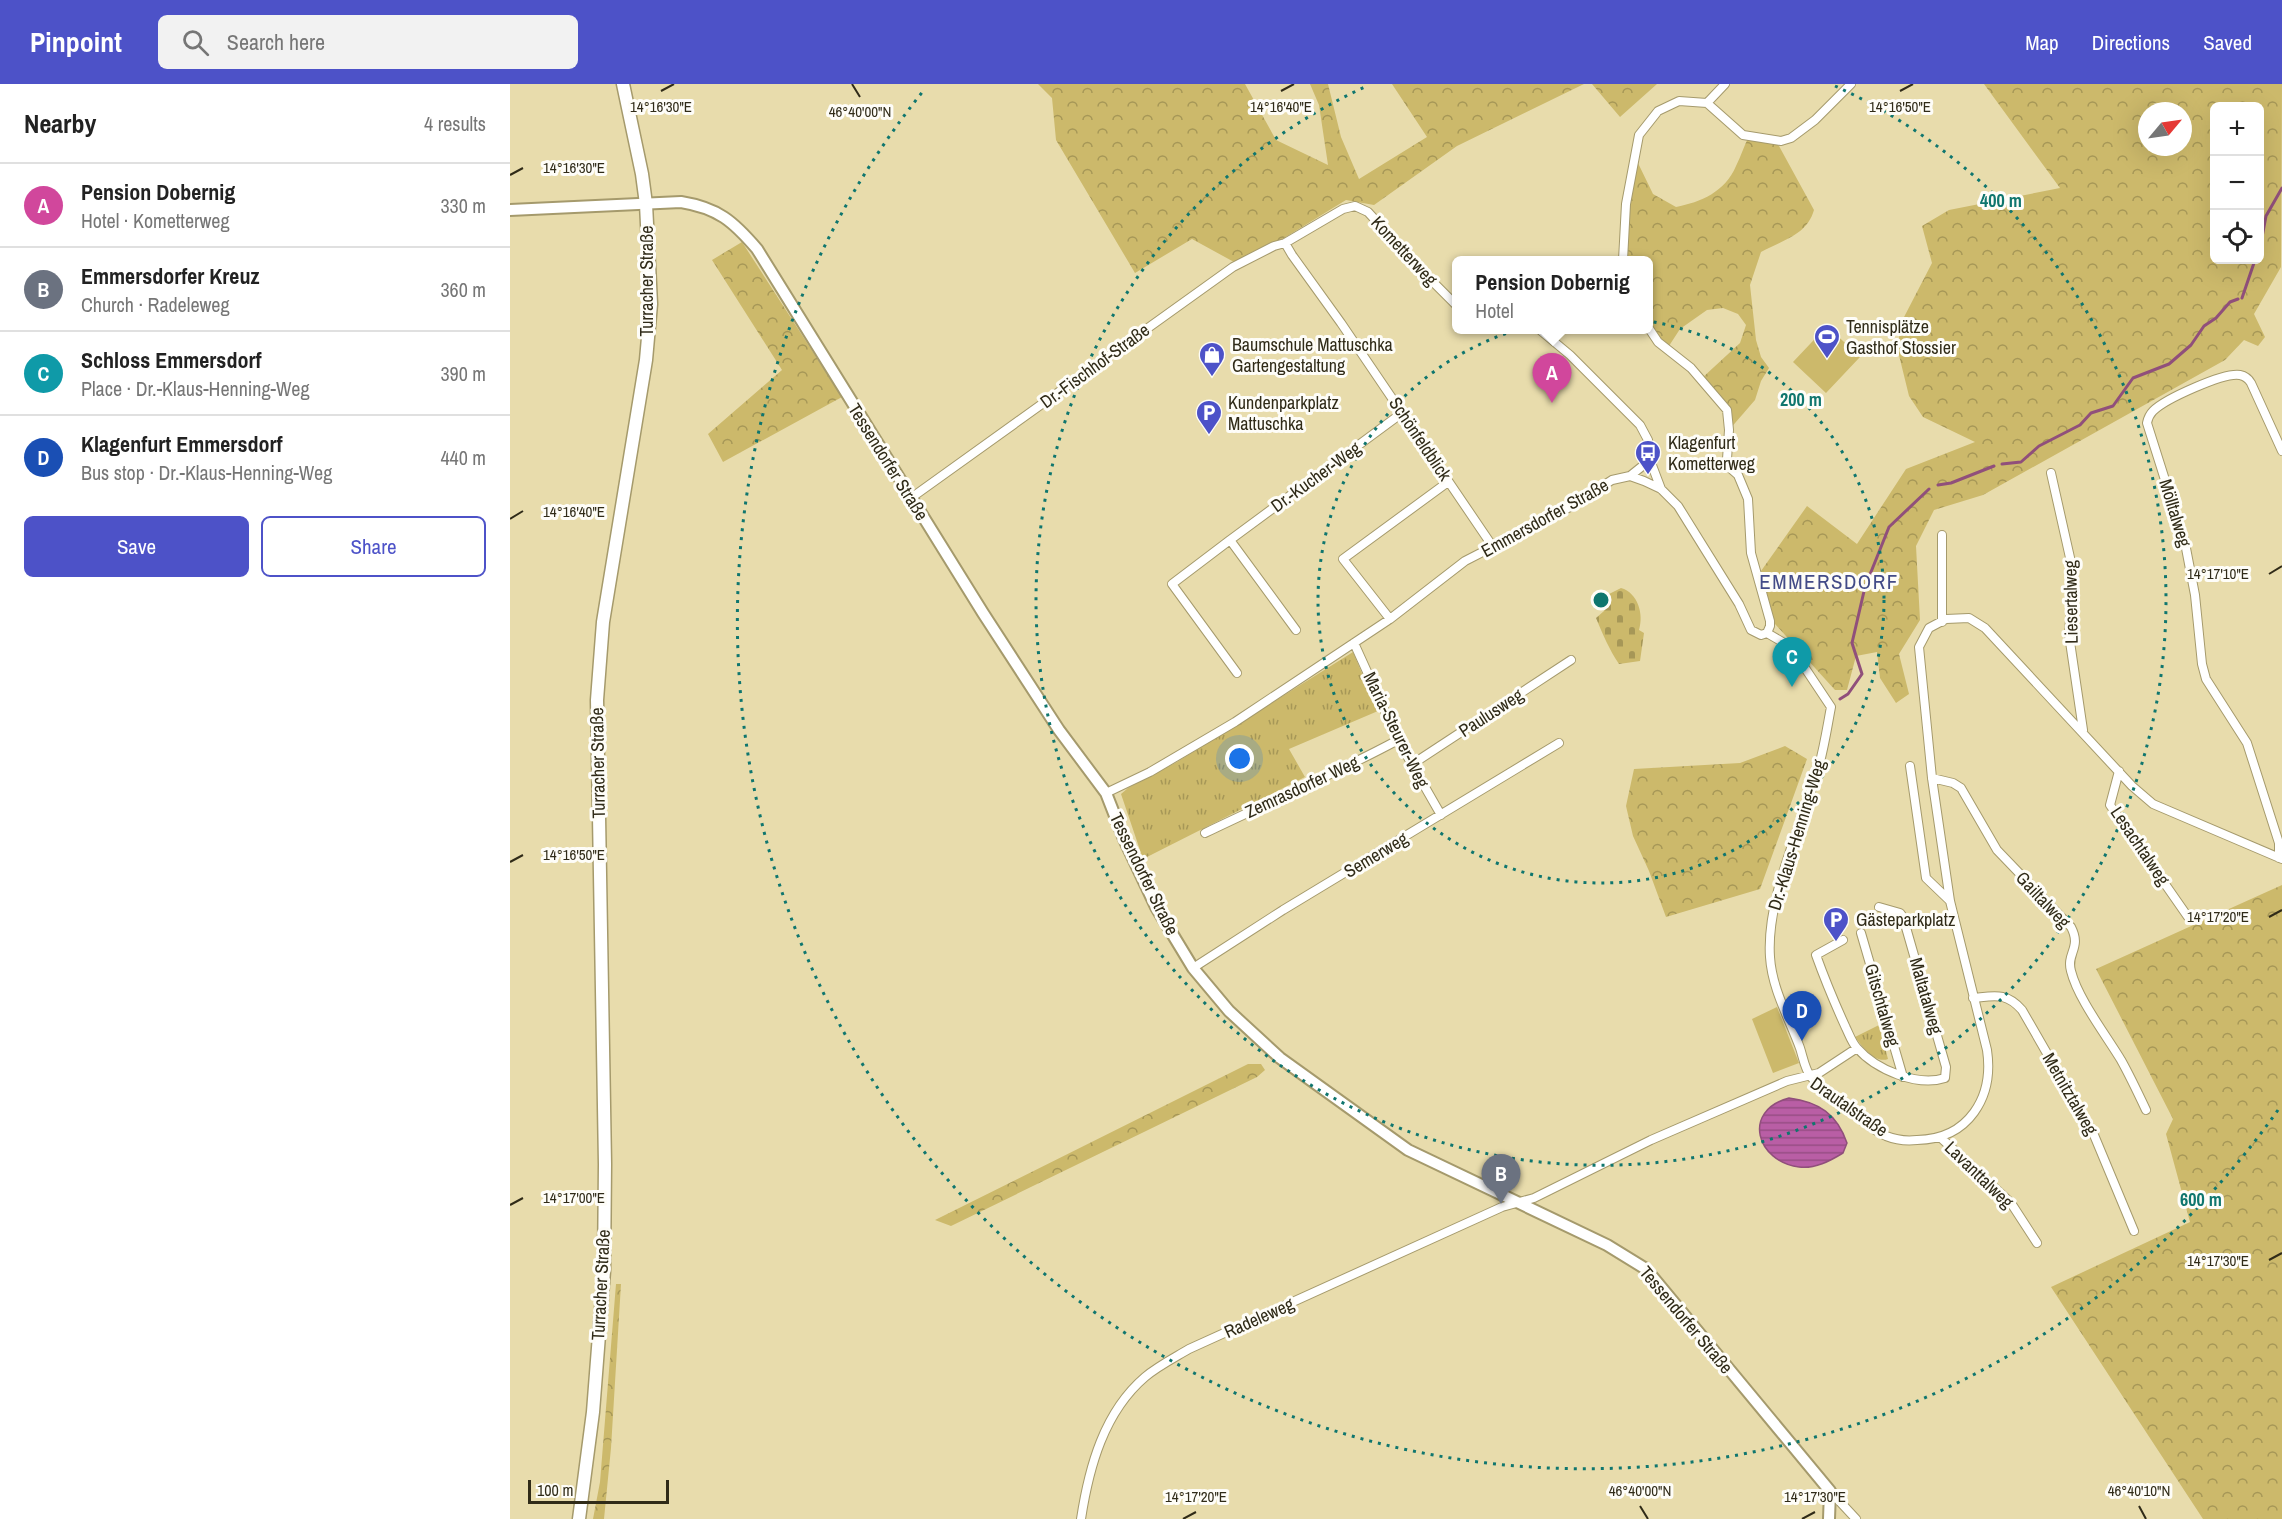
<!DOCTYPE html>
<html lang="en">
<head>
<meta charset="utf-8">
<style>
  body { margin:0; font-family:"Archivo Narrow",sans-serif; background:#f2f2f2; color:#222 }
  .controls { position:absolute; right:18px; top:18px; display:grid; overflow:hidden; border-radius:9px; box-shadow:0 6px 24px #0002 }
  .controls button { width:54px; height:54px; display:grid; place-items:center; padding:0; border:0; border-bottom:2px solid #e0e0e0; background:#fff; color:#222; font:30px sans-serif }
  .compass { position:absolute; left:1628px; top:18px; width:54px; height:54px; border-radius:50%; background:#fff; box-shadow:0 6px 24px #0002; rotate:61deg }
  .scale { position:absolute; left:18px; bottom:15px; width:141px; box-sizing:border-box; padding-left:6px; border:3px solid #302b18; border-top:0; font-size:16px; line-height:21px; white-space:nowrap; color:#302b18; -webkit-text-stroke:4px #fefdf8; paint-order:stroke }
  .you { position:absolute; left:730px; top:675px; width:21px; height:21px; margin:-15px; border:4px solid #fff; border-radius:50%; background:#1a73e8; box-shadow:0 0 0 9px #1a73e833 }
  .badge { display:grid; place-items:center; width:39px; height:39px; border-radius:50%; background:#4d52c8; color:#fff; font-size:20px; font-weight:700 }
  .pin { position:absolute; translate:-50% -50px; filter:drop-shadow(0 2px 3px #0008) }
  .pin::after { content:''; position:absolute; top:32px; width:21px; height:18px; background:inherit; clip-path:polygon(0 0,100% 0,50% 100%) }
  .popup { position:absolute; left:942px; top:172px; width:201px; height:78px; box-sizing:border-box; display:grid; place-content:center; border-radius:9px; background:#fff; filter:drop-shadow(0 2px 4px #0005); font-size:20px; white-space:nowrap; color:#767676 }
  .popup b { font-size:22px; color:#222 }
  .popup::after { content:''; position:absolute; left:50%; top:100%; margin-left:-12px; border:12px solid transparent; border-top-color:#fff }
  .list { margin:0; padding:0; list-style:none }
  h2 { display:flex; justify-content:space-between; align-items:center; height:78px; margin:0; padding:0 24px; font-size:26px }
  h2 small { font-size:20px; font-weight:400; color:#767676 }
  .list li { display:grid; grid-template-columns:39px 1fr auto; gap:18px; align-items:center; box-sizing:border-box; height:84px; padding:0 24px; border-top:2px solid #e0e0e0 }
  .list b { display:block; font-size:22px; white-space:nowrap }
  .list p { margin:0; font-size:20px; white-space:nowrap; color:#767676 }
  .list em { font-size:20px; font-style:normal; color:#767676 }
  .actions { display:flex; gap:12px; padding:18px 24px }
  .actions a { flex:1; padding:14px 0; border:2px solid #4d52c8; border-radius:9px; text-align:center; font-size:21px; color:#4d52c8 }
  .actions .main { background:#4d52c8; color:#fff }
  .icon { flex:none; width:33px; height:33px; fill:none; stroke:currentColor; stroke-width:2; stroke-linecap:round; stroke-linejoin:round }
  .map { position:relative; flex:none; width:1772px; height:1435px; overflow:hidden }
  header { display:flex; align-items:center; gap:36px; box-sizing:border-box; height:84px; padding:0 30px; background:#4d52c8; color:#fff }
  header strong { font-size:28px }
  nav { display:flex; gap:33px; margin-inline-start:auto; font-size:21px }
  .search { width:420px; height:54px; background:#f2f2f2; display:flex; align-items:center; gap:15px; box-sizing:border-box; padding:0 21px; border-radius:9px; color:#767676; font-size:22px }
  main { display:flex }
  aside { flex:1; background:#fff }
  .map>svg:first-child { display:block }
  .grass { fill:url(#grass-tufts) }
  .forest { fill:url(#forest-crowns); fill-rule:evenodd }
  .cemetery { fill:url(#cemetery-stones) }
  .garden { fill:#ccb96b }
  .water { fill:url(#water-rules); stroke:#904f7b; stroke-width:1.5 }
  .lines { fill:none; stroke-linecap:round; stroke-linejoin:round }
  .stream { stroke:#904f7b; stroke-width:3 }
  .street-casing { stroke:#a59a6c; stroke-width:10 }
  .secondary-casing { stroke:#a59a6c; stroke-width:14 }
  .primary-casing { stroke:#a59a6c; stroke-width:15 }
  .street { stroke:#fff; stroke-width:8 }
  .secondary { stroke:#fff; stroke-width:10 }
  .primary { stroke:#fff; stroke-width:12 }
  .ticks { fill:none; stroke:#302b18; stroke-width:2 }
  .ring { fill:none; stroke:#0f766e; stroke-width:3; stroke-dasharray:3 6 }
  .labels { text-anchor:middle; stroke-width:6; stroke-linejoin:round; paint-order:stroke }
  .street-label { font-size:18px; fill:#302b18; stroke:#fefdf8 }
  .poi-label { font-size:18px; fill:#302b18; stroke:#fefdf8; text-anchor:start }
  .quarter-label { font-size:21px; letter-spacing:1.5px; fill:#434b87; stroke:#fefdf8 }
  .ticks-label { font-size:15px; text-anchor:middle; fill:#302b18; stroke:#fefdf8; stroke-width:6; stroke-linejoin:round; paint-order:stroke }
  .centre { fill:#0f766e; stroke:#fefdf8; stroke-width:3 }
  .ring-label { font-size:18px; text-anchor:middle; font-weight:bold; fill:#0f766e; stroke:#fefdf8; stroke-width:6; stroke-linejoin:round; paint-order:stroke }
</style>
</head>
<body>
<header>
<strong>Pinpoint</strong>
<div class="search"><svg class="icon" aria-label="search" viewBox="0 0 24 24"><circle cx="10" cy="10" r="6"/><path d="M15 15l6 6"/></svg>Search here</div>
<nav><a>Map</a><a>Directions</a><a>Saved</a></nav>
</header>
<main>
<aside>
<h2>Nearby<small>4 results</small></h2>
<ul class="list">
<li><span class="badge" style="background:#d1479c">A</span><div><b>Pension Dobernig</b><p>Hotel · Kometterweg</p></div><em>330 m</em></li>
<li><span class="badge" style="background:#6b7280">B</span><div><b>Emmersdorfer Kreuz</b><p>Church · Radeleweg</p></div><em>360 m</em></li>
<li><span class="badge" style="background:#0f9aa8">C</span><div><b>Schloss Emmersdorf</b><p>Place · Dr.-Klaus-Henning-Weg</p></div><em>390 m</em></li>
<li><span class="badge" style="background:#1a4fb4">D</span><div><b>Klagenfurt Emmersdorf</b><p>Bus stop · Dr.-Klaus-Henning-Weg</p></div><em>440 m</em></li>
</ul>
<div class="actions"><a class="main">Save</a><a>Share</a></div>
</aside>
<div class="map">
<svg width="1772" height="1435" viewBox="0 0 1772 1435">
  <defs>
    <pattern id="grass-tufts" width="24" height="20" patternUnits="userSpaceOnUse" patternTransform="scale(1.5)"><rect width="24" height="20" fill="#ccb96b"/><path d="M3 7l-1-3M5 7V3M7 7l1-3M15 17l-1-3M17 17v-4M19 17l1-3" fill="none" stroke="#a69757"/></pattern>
    <pattern id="forest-crowns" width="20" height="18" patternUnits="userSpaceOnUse" patternTransform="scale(1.5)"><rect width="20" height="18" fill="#ccb96b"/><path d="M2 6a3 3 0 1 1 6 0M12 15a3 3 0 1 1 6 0" fill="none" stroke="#a69757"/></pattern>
    <pattern id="cemetery-stones" width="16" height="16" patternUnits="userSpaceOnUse" patternTransform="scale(1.5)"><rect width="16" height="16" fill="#ccb96b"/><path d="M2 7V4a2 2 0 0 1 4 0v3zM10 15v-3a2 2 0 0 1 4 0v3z" fill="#a69757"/></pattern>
    <pattern id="water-rules" width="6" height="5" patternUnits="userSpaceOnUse" patternTransform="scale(1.5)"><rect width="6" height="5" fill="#b95ea5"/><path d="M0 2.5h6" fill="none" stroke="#974e85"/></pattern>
  </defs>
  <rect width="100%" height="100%" fill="#e8dcac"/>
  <path class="grass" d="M 843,568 L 868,627 L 779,665 L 795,693 L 633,775 L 611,710 L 618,704 L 667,678 Z
    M 1369,941 L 1378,975 C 1365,980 1352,962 1345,953 Z"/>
  <path class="forest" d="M 528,0 L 735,0 L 766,56 L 818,81 L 809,21 L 800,0 L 818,0 L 831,53 L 849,95 L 917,53 L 882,0 L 1074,0 L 947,62 L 864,121 L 836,116 L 774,154 L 724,178 L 682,155 L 625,189 L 546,56 L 542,14 Z
    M 1082,0 L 1147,0 L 1110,33 Z
    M 1474,0 L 1772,0 L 1771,183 L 1744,230 L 1755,253 L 1748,262 L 1734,256 L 1715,276 L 1473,411 L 1424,426 L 1406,462 L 1410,536 L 1389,570 L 1399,610 L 1386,619 L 1370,594 L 1367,568 L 1346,572 L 1337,606 L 1325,606 L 1265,540 L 1251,487 L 1297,422 L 1347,460 L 1396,385 L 1465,358 L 1413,333 L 1399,312 L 1387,263 L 1393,235 L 1422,179 L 1412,142 L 1439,126 L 1550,104 ZM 1704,22 L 1750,22 L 1750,176 L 1704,176 ZM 1637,27 L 1673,27 L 1673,63 L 1637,63 Z
    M 1239,52 L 1260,55 L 1269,62 L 1304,126 C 1297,151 1273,156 1251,168 L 1240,201 L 1246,256 L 1251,273 L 1259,284 L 1251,297 L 1245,316 L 1219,346 L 1210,317 L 1191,295 L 1230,259 L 1236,241 L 1228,230 L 1213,224 L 1197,226 L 1170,245 L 1157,265 L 1138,242 L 1138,176 L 1113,176 L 1113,157 L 1127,77 L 1143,110 L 1166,123 C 1191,118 1215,108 1226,82 C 1231,72 1234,62 1239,52 Z
    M 232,158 L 332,313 L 213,378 L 198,350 L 272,286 L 202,176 Z
    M 1275,662 L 1297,675 L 1250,805 L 1156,833 L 1139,787 L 1123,752 L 1116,722 L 1124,685 L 1230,679 Z
    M 1772,801 L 1772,1435 L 1693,1435 L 1541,1203 L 1680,1138 L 1656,1050 L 1663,1035 L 1586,885 Z
    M 738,980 L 751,980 L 755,986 L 747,993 L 441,1142 L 425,1136 Z
    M 106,1200 L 111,1200 L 101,1364 L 94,1435 L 83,1435 L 90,1398 Z"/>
  <path class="cemetery" d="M 1111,504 C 1128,509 1134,530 1129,546 L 1134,549 L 1130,577 L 1109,580 C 1099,565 1093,551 1086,534 L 1094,527 L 1097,511 Z"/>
  <path class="garden" d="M 1317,242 L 1350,273 L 1316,309 L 1283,278 Z
    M 1267,923 L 1289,979 L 1263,989 L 1242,935 Z"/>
  <path class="water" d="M 1279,1014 C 1309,1018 1327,1030 1337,1059 L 1333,1069 C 1320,1077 1305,1085 1289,1083 C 1247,1078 1231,1027 1279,1014 Z"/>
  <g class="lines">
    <path class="stream" d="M 1750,164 L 1756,132 L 1772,104
      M 1732,214 L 1745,176
      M 1492,380 L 1511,378 L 1529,362 L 1570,341 L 1581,329 L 1603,322 L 1623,294 L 1659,280 L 1681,261 L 1694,242 L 1706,234 L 1720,218 L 1728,215
      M 1428,401 L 1441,399 L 1484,382
      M 1330,615 L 1338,610 L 1352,590 L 1342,559 L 1355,503 L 1379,443 L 1419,405"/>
    <defs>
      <path id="street" d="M 1197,19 L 1215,0
        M 775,159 L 782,171 L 831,239 L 983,463
        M 1113,176 L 1116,120 L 1129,51 L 1148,27 L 1169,17 L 1197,19 L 1233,51 L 1271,57 L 1281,54 L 1305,36 L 1341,0
        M 1138,243 L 1148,258 L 1181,284 L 1217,326 L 1219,346 L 1217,375 L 1220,384 L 1228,391 L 1238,415 L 1241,469 L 1260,537 L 1260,542 L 1257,549
        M 1030,246 L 1060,271 L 1130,341 L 1138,356 L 1140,376 L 1151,405
        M 1541,389 L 1563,487 L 1559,551 L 1573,646
        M 1120,392 L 1140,376
        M 401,414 L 723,183 L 764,162 L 775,159 L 833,125 L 845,122 L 858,128 L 915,190 L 946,221
        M 720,456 L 662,500 L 727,589
        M 880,535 L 833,475 L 938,398
        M 1432,538 L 1432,451
        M 786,546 L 720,456 L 892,329
        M 1257,549 L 1281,563 L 1321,623 C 1317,644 1314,665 1308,685 C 1291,743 1256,814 1260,873 C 1262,905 1279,934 1290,964 C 1293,973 1295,986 1301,993 C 1307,1000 1316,1005 1322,1011 C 1339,1025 1356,1043 1376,1052 C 1386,1056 1398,1057 1407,1056 C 1459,1055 1484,1013 1477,966 L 1440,817 L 1422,694 L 1409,563 L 1419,544 L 1436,535 L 1459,534 L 1475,544 L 1622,702 L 1643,720 L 1772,775
        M 844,559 L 888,656 L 931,731
        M 901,681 L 1061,576
        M 1400,682 L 1416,794 L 1439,816
        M 1609,687 L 1600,721 L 1678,833
        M 1422,694 L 1443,699 L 1451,704 L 1487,766 L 1561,843 C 1572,864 1556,869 1561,887 C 1568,915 1596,951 1611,976 C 1620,992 1628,1009 1636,1026
        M 596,709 L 640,688 L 725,638 L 880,535 L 955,477 L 1060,423 L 1102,396 L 1120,392 L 1134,397 L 1151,405 L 1168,422 L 1229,520 L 1241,546 L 1251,551 L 1257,549
        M 695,749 C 759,718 825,690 888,656
        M 1769,774 L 1769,759 L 1737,659 L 1696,595 L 1692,580 L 1685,511 L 1675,459 L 1637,339 C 1638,334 1640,330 1643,327 C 1655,315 1714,288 1730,291 C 1735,292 1738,294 1741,299 L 1772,367
        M 1351,849 L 1393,993
        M 1333,856 L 1306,871 C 1315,896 1325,920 1336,944 C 1339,950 1342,959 1347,964 C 1366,986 1408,1003 1435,994 L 1436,983 L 1393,833 L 1390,829 L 1369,823
        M 683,884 L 773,826 L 1049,659
        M 1463,914 C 1485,912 1496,908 1512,926 L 1584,1051 L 1624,1147
        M 1430,1053 L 1501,1119 L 1527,1159
        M 1320,1407 L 1346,1435
        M 571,1435 C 579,1383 594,1328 635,1293 C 648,1282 664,1274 679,1265 L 992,1123 L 1024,1114 L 1141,1056 L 1277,997 L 1309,989 L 1347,964"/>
      <path id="secondary" d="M 0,126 L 171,118 C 208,124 223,137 247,165 L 473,529 L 549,646 L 596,709 L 614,755 L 646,823 L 683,884 L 719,927 L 770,974 L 898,1066 L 1097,1161 L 1136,1185 L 1320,1407 L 1319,1435"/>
      <path id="primary" d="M 69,1435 L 83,1328 L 94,1187 L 95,1080 L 87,616 L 93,538 L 136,276 L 141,220 L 136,120 L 132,90 L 113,0"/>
    </defs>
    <use href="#street" class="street-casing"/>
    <use href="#secondary" class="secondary-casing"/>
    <use href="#primary" class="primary-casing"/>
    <use href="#street" class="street"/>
    <use href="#secondary" class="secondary"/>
    <use href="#primary" class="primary"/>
  </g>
  <path class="ticks" d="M 342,0 L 350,13M 151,7 L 164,0M 771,7 L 784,0M 1390,7 L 1403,0M 0,91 L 13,84M 0,435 L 13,427M 1759,490 L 1772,482M 0,778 L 13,771M 1759,833 L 1772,826M 0,1121 L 13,1114M 1759,1176 L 1772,1169M 1130,1422 L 1138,1435M 1629,1422 L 1636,1435M 673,1435 L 686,1428M 1292,1435 L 1305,1428"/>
  <g class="ring">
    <circle cx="1091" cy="516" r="283"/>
    <path d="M1325 2A565 565 0 1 1 857 2"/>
    <path d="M1768 1026A848 848 0 1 1 414 6"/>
  </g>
  <defs>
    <symbol id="stadium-pin" viewBox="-11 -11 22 30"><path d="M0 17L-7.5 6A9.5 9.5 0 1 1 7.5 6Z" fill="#4d52c8" stroke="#fefdf8"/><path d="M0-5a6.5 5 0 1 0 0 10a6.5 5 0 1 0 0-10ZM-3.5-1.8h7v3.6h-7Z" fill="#fff"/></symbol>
    <symbol id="shop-pin" viewBox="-11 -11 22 30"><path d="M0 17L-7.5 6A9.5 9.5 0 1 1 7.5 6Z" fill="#4d52c8" stroke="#fefdf8"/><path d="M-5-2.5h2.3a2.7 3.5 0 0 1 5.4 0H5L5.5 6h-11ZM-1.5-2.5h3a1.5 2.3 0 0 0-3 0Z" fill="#fff"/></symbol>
    <symbol id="parking-pin" viewBox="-11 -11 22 30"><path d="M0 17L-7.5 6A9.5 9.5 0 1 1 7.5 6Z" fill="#4d52c8" stroke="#fefdf8"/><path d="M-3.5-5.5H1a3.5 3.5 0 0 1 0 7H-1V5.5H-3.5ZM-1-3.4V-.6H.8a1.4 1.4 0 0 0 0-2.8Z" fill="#fff"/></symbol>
    <symbol id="bus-pin" viewBox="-11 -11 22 30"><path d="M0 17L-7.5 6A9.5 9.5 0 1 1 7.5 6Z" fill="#4d52c8" stroke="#fefdf8"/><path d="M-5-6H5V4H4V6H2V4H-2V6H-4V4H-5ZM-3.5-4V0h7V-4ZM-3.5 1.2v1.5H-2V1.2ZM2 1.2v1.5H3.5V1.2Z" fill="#fff"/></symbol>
  </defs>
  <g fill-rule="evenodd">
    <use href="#stadium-pin" x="1302" y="238" width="30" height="40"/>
    <use href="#shop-pin" x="687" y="256" width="30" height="40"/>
    <use href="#parking-pin" x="684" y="314" width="30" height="40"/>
    <use href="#bus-pin" x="1123" y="354" width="30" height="40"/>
    <use href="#parking-pin" x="1311" y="821" width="30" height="40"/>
  </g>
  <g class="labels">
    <g class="street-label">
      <text transform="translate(894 167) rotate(47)" y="6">Kometterweg</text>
      <text transform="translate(137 197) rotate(-90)" y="6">Turracher Straße</text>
      <text transform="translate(585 282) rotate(-36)" y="6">Dr.-Fischhof-Straße</text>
      <text transform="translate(910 355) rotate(56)" y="6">Schönfeldblick</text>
      <text transform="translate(378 378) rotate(58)" y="6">Tessendorfer Straße</text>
      <text transform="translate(806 393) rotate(-36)" y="6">Dr.-Kucher-Weg</text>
      <text transform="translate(1665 429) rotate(73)" y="6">Mölltalweg</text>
      <text transform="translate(1035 434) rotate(-29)" y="6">Emmersdorfer Straße</text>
      <text transform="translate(1561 518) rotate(-91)" y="6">Liesertalweg</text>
      <text transform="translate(981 629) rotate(-33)" y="6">Paulusweg</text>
      <text transform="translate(886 646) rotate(64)" y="6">Maria-Steurer-Weg</text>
      <text transform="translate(88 679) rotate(-91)" y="6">Turracher Straße</text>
      <text transform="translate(792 703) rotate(-25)" y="6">Zemrasdorfer Weg</text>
      <text transform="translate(1287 751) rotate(-73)" y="6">Dr.-Klaus-Henning-Weg</text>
      <text transform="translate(1630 762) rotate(56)" y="6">Lesachtalweg</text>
      <text transform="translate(866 771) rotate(-31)" y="6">Semerweg</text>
      <text transform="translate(634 790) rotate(64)" y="6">Tessendorfer Straße</text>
      <text transform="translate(1533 816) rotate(47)" y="6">Gailtalweg</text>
      <text transform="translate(1416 912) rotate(74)" y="6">Maltatalweg</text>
      <text transform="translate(1372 921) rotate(74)" y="6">Gitschtalweg</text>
      <text transform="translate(1560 1010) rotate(60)" y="6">Metnitztalweg</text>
      <text transform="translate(1339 1023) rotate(35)" y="6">Drautalstraße</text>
      <text transform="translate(1469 1091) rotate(44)" y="6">Lavanttalweg</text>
      <text transform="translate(91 1201) rotate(-87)" y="6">Turracher Straße</text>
      <text transform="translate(749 1234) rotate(-24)" y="6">Radeleweg</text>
      <text transform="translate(1176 1236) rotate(50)" y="6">Tessendorfer Straße</text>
    </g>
    <g class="poi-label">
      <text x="1336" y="249">Tennisplätze<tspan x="1336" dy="21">Gasthof Stossier</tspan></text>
      <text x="722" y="267">Baumschule Mattuschka<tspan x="722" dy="21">Gartengestaltung</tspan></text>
      <text x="718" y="325">Kundenparkplatz<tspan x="718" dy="21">Mattuschka</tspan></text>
      <text x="1158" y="365">Klagenfurt<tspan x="1158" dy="21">Kometterweg</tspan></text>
      <text x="1346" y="842">Gästeparkplatz</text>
    </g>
    <g class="quarter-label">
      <text x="1319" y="505">EMMERSDORF</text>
    </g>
  </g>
  <g class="ticks-label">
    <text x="151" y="28">14°16'30"E</text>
    <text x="771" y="28">14°16'40"E</text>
    <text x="1390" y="28">14°16'50"E</text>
    <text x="350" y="33">46°40'00"N</text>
    <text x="64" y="89">14°16'30"E</text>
    <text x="64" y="433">14°16'40"E</text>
    <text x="1708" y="495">14°17'10"E</text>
    <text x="64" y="776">14°16'50"E</text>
    <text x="1708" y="838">14°17'20"E</text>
    <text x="64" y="1119">14°17'00"E</text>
    <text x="1708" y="1182">14°17'30"E</text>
    <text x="1130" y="1412">46°40'00"N</text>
    <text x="1629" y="1412">46°40'10"N</text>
    <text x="686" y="1418">14°17'20"E</text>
    <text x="1305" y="1418">14°17'30"E</text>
  </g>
  <circle cx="1091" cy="516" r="9" class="centre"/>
  <g class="ring-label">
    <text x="1491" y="123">400 m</text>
    <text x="1291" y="322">200 m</text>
    <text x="1691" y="1122">600 m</text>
  </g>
</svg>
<div class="controls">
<button>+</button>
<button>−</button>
<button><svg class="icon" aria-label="locate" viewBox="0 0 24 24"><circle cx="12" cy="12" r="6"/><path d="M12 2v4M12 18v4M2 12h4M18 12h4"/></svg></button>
</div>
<svg class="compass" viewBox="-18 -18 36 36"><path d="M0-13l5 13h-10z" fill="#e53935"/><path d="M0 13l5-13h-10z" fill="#767676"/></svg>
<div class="scale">100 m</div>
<div class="you"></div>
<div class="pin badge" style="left:1042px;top:319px;background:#d1479c">A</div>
<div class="popup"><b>Pension Dobernig</b>Hotel</div>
<div class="pin badge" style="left:991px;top:1120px;background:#6b7280">B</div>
<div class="pin badge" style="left:1282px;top:603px;background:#0f9aa8">C</div>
<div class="pin badge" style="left:1292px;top:957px;background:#1a4fb4">D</div>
</div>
</main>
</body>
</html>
